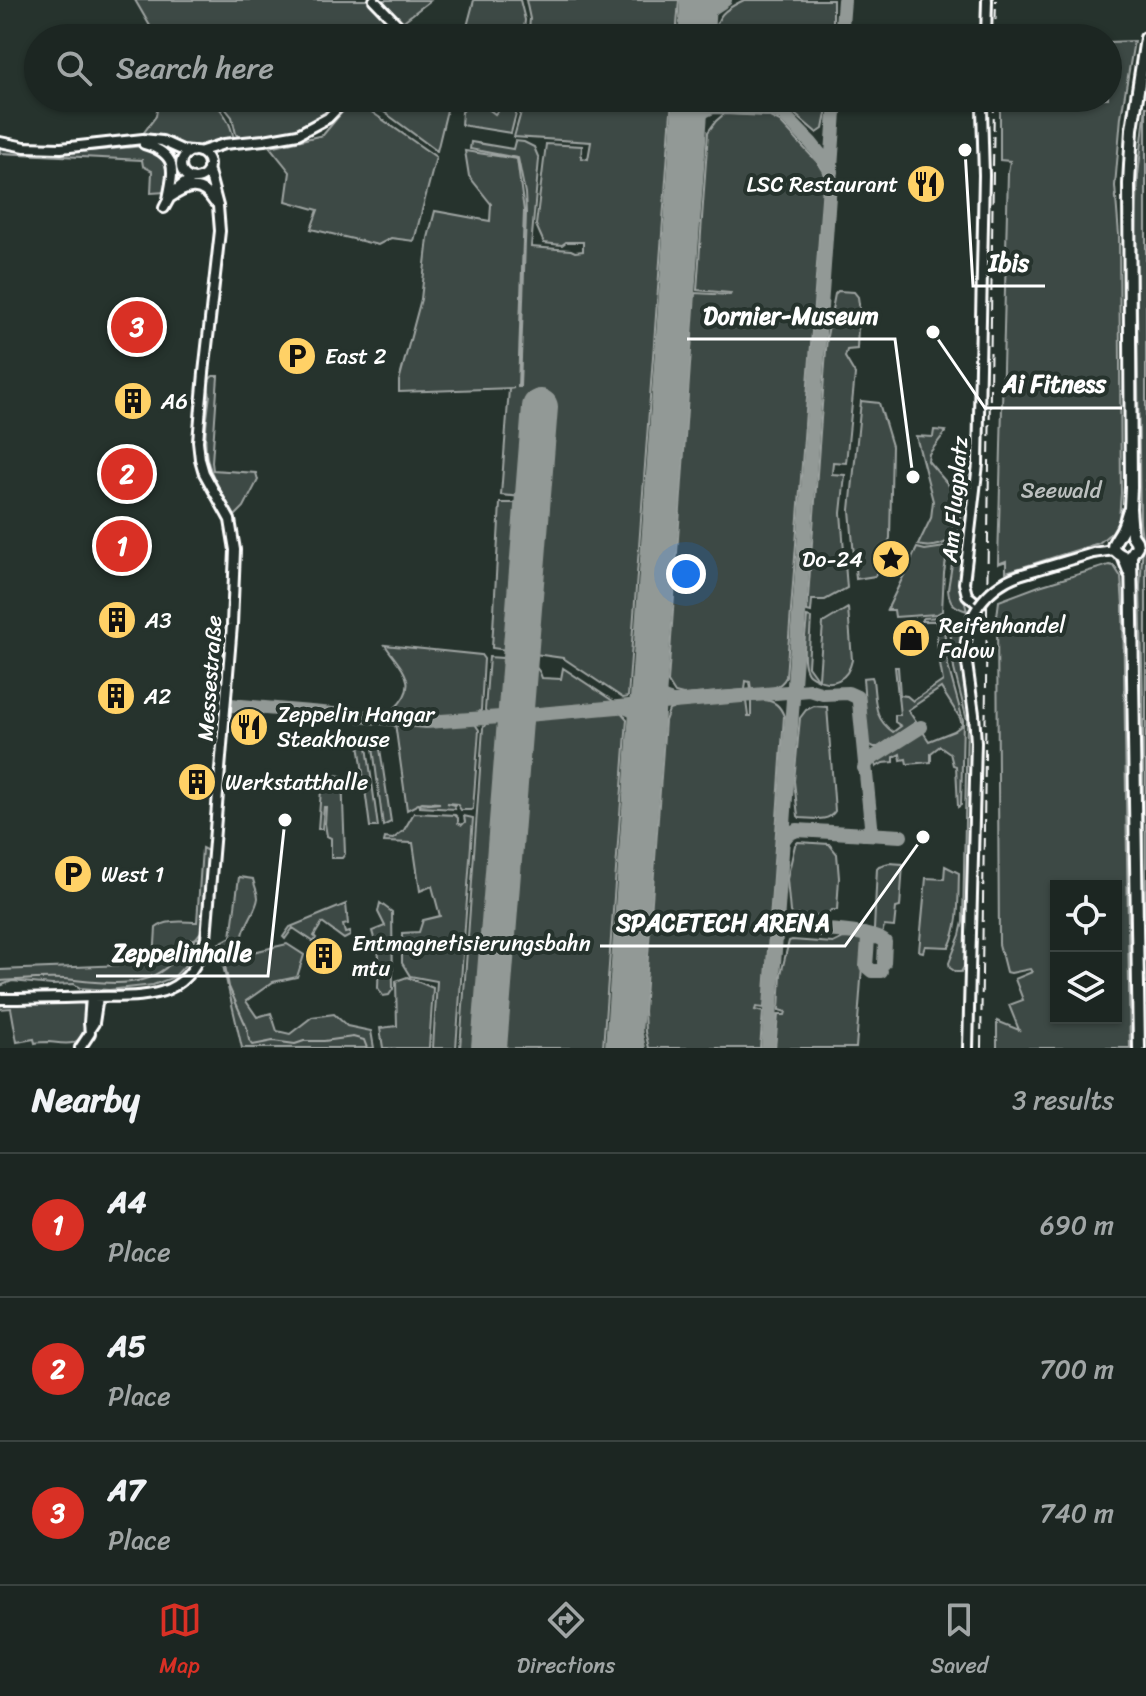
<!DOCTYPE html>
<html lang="en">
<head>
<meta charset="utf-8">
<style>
  body { margin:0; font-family:Sriracha,sans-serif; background:#252e2a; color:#f1f3f6 }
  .controls { position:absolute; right:24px; bottom:24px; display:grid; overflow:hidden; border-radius:0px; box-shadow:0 2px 6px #0004 }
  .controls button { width:72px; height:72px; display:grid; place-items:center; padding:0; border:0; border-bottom:2px solid #3a4340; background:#1c2622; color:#f1f3f6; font:40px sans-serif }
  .you { position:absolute; left:686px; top:574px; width:28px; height:28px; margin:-20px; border:6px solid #fff; border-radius:50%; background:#1a73e8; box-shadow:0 0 0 12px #1a73e833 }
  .badge { display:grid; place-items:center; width:52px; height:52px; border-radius:50%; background:#d93025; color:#fff; font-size:26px; font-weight:700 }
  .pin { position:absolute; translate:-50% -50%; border:4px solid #fff; box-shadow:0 2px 8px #0006 }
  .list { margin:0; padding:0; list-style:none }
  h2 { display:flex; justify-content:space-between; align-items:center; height:104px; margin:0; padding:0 32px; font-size:34px }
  h2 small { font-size:26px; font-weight:400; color:#a0a5a5 }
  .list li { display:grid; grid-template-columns:52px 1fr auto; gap:24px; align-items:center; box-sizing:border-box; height:144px; padding:0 32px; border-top:2px solid #3a4340 }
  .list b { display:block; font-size:30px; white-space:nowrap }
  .list p { margin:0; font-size:26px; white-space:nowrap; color:#a0a5a5 }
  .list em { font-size:26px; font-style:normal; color:#a0a5a5 }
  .icon { flex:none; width:44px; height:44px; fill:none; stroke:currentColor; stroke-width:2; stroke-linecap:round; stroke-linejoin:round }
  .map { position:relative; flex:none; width:1146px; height:1048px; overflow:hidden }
  .search { position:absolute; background:#1c2622; box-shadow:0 2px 6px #0004; left:24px; right:24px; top:24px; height:88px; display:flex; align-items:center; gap:20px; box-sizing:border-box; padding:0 28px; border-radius:44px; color:#a0a5a5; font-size:30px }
  .sheet { height:536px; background:#1c2622 }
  nav { display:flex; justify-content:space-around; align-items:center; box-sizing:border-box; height:112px; border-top:2px solid #3a4340; background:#1c2622; font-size:22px; color:#a0a5a5 }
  nav a { display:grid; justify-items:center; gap:4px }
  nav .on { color:#d93025 }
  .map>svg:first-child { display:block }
  .green { fill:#3e4944; stroke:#9ea4a2; stroke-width:2; fill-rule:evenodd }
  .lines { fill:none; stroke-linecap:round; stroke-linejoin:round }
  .stream { stroke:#a4a9a7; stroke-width:2 }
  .taxiway { stroke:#929996; stroke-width:14 }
  .runway { stroke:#929996; stroke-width:36 }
  .minor-casing { stroke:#fff; stroke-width:14 }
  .major-casing { stroke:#fff; stroke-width:16 }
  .minor { stroke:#26332d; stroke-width:8 }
  .major { stroke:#26332d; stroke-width:10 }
  .rail { stroke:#fff; stroke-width:2; stroke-dasharray:12 6; stroke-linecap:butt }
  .minor-bridge-casing { stroke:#fff; stroke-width:14; stroke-linecap:butt }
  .minor-bridge { stroke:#26332d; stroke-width:8 }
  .labels { text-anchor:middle; stroke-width:8; stroke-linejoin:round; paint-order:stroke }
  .poi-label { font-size:22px; fill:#fff; stroke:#26332d; text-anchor:start }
  .park-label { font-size:22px; fill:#bbbfbe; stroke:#26332d }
  .street-label { font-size:22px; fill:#fff; stroke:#26332d }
  .leader { fill:none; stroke:#fff; stroke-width:3 }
  .callout-dot { fill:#fff; stroke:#26332d; stroke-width:3 }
  .callout-label { font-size:24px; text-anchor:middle; font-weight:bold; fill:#fff; stroke:#26332d; stroke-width:8; stroke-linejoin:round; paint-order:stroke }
</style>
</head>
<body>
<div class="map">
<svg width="1146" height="1048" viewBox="0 0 1146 1048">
  <rect width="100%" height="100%" fill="#26332d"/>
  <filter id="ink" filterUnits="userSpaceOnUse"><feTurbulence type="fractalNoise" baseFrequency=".0125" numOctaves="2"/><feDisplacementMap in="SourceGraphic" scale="16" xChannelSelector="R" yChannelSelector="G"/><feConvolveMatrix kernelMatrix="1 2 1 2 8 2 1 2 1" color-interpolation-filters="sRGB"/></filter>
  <g filter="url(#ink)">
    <path class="green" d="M 135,0 L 431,0 L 401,23 L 387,38 L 157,38 Z
      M 474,0 L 520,0 L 525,20 L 523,38 L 464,38 Z
      M 526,0 L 679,0 L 676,38 L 528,38 L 530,19 Z
      M 744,0 L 833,0 L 833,38 L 714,38 C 715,16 725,9 744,0 Z
      M 1134,41 L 1121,117 L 1115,186 L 1119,235 L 1121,493 L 1119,520 L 1112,532 L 1099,543 L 1006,572 L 1006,561 L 998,564 L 1008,172 L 1010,161 L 1000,160 L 1000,98 L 1108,98 L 1108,42 Z
      M 1146,55 C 1146,71 1143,85 1142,100 C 1136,142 1131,190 1136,233 L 1138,176 L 1146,106 L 1146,962 L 1143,856 L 1143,705 L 1140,586 L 1143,545 L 1140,523 L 1136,236 L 1132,232 L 1135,129 Z
      M 159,98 L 209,98 C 223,110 230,121 234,139 C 224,142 212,147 201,148 C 181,150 161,139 142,135 L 156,116 Z
      M 217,98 L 340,98 L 327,114 L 297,130 L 265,138 L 240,138 L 236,134 L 232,117 Z
      M 365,98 L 438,98 L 448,106 L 437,151 Z
      M 474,98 L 495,114 L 505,102 L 504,98 L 520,98 L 511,133 L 461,125 L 462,112 Z
      M 525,98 L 672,98 L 628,697 L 623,698 L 563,658 L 492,648 L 500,503 L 534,503 L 534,498 L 501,495 L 509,389 L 514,388 L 399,392 L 399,381 L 421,299 L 428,238 L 435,211 L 490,221 L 491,204 L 469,176 L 465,151 L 517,159 L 524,211 L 518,387 L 520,387 L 526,213 L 525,193 L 518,158 L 470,149 L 471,142 L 513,149 L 515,141 L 524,142 L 534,147 L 539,159 L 531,247 L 571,250 L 575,252 L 583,251 L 583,242 L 566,242 L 562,245 L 544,243 L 536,225 L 546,144 L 582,146 L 581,158 L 588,159 L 591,142 L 514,137 Z
      M 712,98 L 829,98 L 823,129 L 817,133 L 784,105 L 715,100 Z
      M 353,99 L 436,157 L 414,241 L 391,238 L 378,245 L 311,229 L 318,210 L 286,201 L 290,172 L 270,147 L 323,135 Z
      M 724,114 L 768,116 L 780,122 L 819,164 L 824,172 L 786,677 C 779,691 764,689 751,690 L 750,682 L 746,681 L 745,690 L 683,695 L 675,693 L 668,682 L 695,293 L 730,295 L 731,293 L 697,290 L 708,132 L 716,121 Z
      M 0,145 L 14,150 L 51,153 L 89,151 L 144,146 L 165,157 L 171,176 L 166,192 L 151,193 L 152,171 L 143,166 L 142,160 L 0,153 Z
      M 838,291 L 854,292 L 858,297 L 859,304 L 857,349 L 847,350 L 845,357 L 855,374 L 846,463 L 833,462 L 832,474 L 845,475 L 841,513 L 847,588 L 825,600 L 812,600 L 811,612 L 807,611 L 827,336 L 835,294 Z
      M 213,376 L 218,376 L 212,462 L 213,470 L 256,473 L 258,480 L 244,507 L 235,516 C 227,501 217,487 211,471 C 201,447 207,420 210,395 C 208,389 207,380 213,376 Z
      M 861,401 L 879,403 L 892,446 L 890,538 L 875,576 L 856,579 L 850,510 Z
      M 934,430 L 946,431 L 929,454 L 928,461 L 958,496 L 950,539 C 943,546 928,548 918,545 L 931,518 L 933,501 L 916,436 L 933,437 Z
      M 976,433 L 973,488 L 961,579 L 961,589 L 967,611 C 954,607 949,603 948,589 L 966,479 C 974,465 968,446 976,433 Z
      M 945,547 L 948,548 L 944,573 L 942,611 L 937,614 L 895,617 L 894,610 L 887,610 L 917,548 L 925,550 Z
      M 1109,565 L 1114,566 L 1121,577 L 1123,605 L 1130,1048 L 997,1048 L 997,1021 L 1019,1030 L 1009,1005 L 1023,1000 L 1015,979 L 1032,972 L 1030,969 L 1011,973 L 1006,972 L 999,944 L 997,616 L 999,601 L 1039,586 ZM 1056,886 L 1116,886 L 1116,1018 L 1056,1018 Z
      M 848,608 L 852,660 C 848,679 833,688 815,678 C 809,674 808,675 806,669 C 801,657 806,631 807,617 L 811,618 L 808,666 L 816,677 L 819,678 L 823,623 Z
      M 940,617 L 943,620 L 948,666 L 963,720 L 961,805 L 958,807 L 956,766 L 953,765 L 950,753 L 940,746 L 931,753 L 931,762 L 907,764 L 906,759 L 901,760 L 900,754 L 894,757 L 894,762 L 883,763 L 876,767 L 875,763 L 923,732 L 929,741 L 954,731 L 962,725 L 960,718 L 941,688 L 908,710 L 916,722 L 878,747 L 874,747 L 868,744 L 863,678 L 872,677 L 873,680 C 876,702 873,718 893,732 L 901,726 L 895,722 L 895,715 L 900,715 L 895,667 L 898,667 L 900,695 L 907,696 L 913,701 L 943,681 L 938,653 L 936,621 L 921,621 L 923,618 Z
      M 956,622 L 964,623 C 956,662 972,705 972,745 C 973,819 970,893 964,967 L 961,972 L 956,972 L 950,968 L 949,963 L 960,935 L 963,922 L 967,720 L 954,669 L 950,628 Z
      M 385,645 L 481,655 L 484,659 L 481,710 L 476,716 L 419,718 L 394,716 L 394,709 C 421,683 402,670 385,645 Z
      M 489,657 C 507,659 537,656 542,678 L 561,679 L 563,668 L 616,703 L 488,714 L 485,710 Z
      M 764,700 C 775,701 780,706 784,716 L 764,1008 L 756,1007 L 755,1010 L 763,1012 L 760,1048 L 649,1048 L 645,1032 L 644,1011 L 665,721 L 669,710 L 678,707 L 746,701 L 748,716 L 751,716 L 751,701 Z
      M 814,706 L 827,707 L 835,811 C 828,823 812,818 800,818 L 798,816 L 794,781 L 800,718 L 806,710 Z
      M 620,711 L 627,719 L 603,1048 L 460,1048 L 483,728 L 487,722 Z
      M 472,722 L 475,724 L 479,730 L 473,809 L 471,810 L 461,810 L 457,804 L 447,803 L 454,805 L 455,809 L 420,807 L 420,805 L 440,803 L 422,802 L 407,810 L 395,723 L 426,725 Z
      M 366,739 L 378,827 L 370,827 L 359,743 Z
      M 372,739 L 379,742 L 391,822 L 383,826 Z
      M 328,774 L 342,776 L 345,854 L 342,858 L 331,858 L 331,838 L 327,836 L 325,824 L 326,807 L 324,807 L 322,829 L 318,829 L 322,777 Z
      M 414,813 L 455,815 L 458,818 L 458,823 L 462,825 L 465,822 L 464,816 L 473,818 L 456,1048 L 433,1048 L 437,981 L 410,976 L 402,963 L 402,933 L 419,932 L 423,920 L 440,916 L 432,886 L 420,891 L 413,843 L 384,842 L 385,838 L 393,839 L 404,830 Z
      M 798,842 L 829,844 L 837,854 L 839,878 L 837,910 L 831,910 L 826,916 L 792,915 L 790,912 L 787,879 L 795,845 Z
      M 202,848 L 208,851 L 203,929 L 193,942 L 191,959 L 174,977 L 153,985 L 109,990 L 80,988 L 74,984 L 52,985 L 12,981 L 0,986 L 0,970 L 149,964 L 154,960 L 156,928 C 167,919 184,922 197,922 Z
      M 889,863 L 903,864 L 900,907 L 896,908 L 894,927 L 884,926 L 882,934 L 877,934 L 874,930 L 877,868 L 879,866 Z
      M 945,866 L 959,873 C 958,898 960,924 949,947 L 925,946 L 923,952 L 919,951 L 926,878 L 944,879 Z
      M 239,877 L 253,879 C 254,884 258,893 258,898 C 256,916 231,937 249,953 L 287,944 L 304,955 L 297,977 L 273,982 L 246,1001 L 257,1017 L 271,1013 L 277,1031 L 290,1034 L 312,1017 L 334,1014 L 347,1026 L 371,1031 L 374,1048 L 242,1048 L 218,944 L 231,937 Z
      M 380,903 L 392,912 L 393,989 L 389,995 L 383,996 L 378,988 L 379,956 L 372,931 L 385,926 L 378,912 Z
      M 346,904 L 348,924 L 343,925 L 345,933 L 350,932 L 350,936 L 344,939 L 322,923 L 314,936 L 316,938 L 314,942 L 293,928 L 285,939 L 283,937 L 290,927 Z
      M 843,938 L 864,939 L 856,1048 L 775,1048 L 778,1015 L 785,1015 L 786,1012 L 779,1010 L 781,974 L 789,941 L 792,940 L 833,943 Z
      M 407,977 L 433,988 L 429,1048 L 383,1048 L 380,1028 L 397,1026 L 396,981 Z
      M 72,1001 L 83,1002 C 87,1011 85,1018 84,1028 C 80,1048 66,1044 49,1042 C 45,1042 40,1042 35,1043 L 34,1039 L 17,1042 L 11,1008 L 0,1009 L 0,1002 Z"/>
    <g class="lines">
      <path class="stream" d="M 218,948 L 223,955 L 229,987 L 247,1028 L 249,1040 L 253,1045 L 273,1041 L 295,1044 L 304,1041 L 324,1041 L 353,1037 L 364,1040 L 367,1048
        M 0,981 C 24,980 51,977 75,980 C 110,984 149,989 174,960 C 180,954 186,948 189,940 L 198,938"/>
      <path class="taxiway" d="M 696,33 L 705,13 L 725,0
        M 841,38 L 844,0
        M 689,135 C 692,120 700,110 715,107 L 772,110 L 783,114 L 811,143 L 827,163 L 831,172
        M 230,705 L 426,722 L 516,716 L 810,690 L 823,694 L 848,693 L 857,697 L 859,702 L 871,825 L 870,830 L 863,834
        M 631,706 C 644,698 647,691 650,677 C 652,691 658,699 673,702
        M 624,707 C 638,711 642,719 646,733
        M 864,768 L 868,761 L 874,757 L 921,727
        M 783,841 L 788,834 L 797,830 L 901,836
        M 777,928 C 799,929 872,929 885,942 L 884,963
        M 864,934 L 868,939 L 866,966 L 872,971 L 881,971
        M 629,969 L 631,1012 L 639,1048
        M 768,1048 L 836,98"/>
      <path class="runway" d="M 696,38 L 698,0
        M 489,1048 L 540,407
        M 623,1048 L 691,98"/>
      <defs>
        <path id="minor" d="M 374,0 L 400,27 L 393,38
          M 986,38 L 987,0
          M 0,142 L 25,147 L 61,148 L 143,139 L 162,141 L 182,150 L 192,151
          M 144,144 C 178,154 174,169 168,199
          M181 165a14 14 0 1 1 28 0a14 14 0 1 1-28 0Z
          M 199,152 L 224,144 L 264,140 L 298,134 L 328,118 L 347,98
          M 168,199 C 186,187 200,180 214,202
          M 164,208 C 170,195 179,185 192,179
          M 1019,575 L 1093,553 L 1114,550
          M 0,999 C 31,999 62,998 93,997 C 147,996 189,1002 206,938 L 232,625 L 235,550 L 230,520 L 204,473 L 200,459 L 198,441 L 204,373 L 220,231 L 218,206 L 208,168
          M 90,1029 L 94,1023 L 98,997
          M 80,1048 L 90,1033 L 89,1023 L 91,997
          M 968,1048 L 976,742 L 974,714 L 965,649 L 967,635 L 972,617 L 979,605 L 967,595 L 964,583 L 978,464 L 984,175 L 982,109 L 979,98"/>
        <path id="major" d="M 1128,512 C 1126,519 1124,527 1120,533 C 1113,545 1108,548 1123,556 L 1130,574
          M 1139,1048 L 1131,555 L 1137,546 L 1136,541 L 1132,535 L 1130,508 L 1131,487 L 1129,184 L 1132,129 L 1146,38"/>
      </defs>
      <use href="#minor" class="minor-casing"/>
      <use href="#major" class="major-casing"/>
      <use href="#minor" class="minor"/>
      <use href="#major" class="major"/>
      <path class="rail" d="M 995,38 L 996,0
        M 981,1048 L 994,98"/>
      <defs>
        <path id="minor-bridge" d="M 979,605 C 990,590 1002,581 1019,575"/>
      </defs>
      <use href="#minor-bridge" class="minor-bridge-casing"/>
      <use href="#minor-bridge" class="minor-bridge"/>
    </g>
  </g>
  <defs>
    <symbol id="restaurant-disc" viewBox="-11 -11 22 22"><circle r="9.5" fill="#ffd166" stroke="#26332d"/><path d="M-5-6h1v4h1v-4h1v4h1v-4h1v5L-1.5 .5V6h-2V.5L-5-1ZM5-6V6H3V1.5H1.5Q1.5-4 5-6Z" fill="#111"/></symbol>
    <symbol id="parking-disc" viewBox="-11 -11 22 22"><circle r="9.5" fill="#ffd166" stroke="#26332d"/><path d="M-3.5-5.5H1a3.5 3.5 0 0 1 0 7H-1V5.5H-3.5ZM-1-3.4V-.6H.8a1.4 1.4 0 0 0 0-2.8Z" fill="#111"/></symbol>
    <symbol id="building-disc" viewBox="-11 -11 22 22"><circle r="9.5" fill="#ffd166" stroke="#26332d"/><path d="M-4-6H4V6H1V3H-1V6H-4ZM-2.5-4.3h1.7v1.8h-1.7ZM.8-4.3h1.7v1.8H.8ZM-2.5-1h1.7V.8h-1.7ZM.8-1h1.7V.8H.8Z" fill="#111"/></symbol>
    <symbol id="sight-disc" viewBox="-11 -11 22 22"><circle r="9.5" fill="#ffd166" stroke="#26332d"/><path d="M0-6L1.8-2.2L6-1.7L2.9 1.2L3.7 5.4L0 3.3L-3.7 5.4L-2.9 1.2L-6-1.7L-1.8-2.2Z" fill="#111"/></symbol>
    <symbol id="shop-disc" viewBox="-11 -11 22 22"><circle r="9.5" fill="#ffd166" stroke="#26332d"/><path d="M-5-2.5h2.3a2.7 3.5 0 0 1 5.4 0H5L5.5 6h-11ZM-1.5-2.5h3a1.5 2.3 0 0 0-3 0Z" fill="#111"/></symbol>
  </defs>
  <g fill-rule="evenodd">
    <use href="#restaurant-disc" x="904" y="162" width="44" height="44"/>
    <use href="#parking-disc" x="275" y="334" width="44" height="44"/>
    <use href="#building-disc" x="111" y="379" width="44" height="44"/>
    <use href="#sight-disc" x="869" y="537" width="44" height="44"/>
    <use href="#building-disc" x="95" y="598" width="44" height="44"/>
    <use href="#shop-disc" x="889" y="616" width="44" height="44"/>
    <use href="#building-disc" x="94" y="674" width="44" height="44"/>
    <use href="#restaurant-disc" x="227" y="705" width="44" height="44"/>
    <use href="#building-disc" x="175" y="760" width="44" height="44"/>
    <use href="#parking-disc" x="51" y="852" width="44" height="44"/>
    <use href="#building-disc" x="302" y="934" width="44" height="44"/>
  </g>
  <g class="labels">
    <g class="poi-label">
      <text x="898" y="192" text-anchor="end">LSC Restaurant</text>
      <text x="325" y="364">East 2</text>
      <text x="161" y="409">A6</text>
      <text x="863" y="567" text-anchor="end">Do-24</text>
      <text x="145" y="628">A3</text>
      <text x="939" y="633">Reifenhandel<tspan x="939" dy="25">Falow</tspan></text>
      <text x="144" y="704">A2</text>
      <text x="277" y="722">Zeppelin Hangar<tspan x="277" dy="25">Steakhouse</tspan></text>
      <text x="225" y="790">Werkstatthalle</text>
      <text x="101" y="882">West 1</text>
      <text x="352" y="951">Entmagnetisierungsbahn<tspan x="352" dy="25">mtu</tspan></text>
    </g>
    <g class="park-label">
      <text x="1061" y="498">Seewald</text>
    </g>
    <g class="street-label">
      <text transform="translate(954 499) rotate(-85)" y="8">Am Flugplatz</text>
      <text transform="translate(209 678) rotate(-86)" y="8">Messestraße</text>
    </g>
  </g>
  <path class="leader" d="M965 150L973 286H1045M913 477L895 339H687M933 332L985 408H1122M923 837L845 946H600M285 820L268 976H96"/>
  <g class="callout-dot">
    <circle cx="965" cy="150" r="8"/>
    <circle cx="913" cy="477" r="8"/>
    <circle cx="933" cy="332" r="8"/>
    <circle cx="923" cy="837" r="8"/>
    <circle cx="285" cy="820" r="8"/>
  </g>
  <g class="callout-label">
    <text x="1009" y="271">Ibis</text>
    <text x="791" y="324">Dornier-Museum</text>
    <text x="1054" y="392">Ai Fitness</text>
    <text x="723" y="931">SPACETECH ARENA</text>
    <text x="182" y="961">Zeppelinhalle</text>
  </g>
</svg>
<div class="controls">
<button><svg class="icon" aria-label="locate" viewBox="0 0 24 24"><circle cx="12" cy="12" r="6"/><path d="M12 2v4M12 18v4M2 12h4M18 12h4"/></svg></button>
<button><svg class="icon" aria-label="layers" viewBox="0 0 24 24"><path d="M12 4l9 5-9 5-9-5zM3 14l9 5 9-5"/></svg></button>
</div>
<div class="you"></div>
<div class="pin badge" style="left:122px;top:546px">1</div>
<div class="pin badge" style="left:127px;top:474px">2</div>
<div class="pin badge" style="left:137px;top:327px">3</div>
<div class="search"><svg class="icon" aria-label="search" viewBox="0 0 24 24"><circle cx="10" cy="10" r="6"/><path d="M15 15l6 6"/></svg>Search here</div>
</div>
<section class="sheet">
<h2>Nearby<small>3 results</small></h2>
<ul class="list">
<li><span class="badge">1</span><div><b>A4</b><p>Place</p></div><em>690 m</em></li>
<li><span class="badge">2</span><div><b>A5</b><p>Place</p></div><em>700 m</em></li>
<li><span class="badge">3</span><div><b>A7</b><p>Place</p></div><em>740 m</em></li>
</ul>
</section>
<nav>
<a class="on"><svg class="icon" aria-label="map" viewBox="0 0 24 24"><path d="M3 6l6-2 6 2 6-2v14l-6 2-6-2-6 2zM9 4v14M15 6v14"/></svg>Map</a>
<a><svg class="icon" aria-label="directions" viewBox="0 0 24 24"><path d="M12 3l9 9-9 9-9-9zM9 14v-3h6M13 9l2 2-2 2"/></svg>Directions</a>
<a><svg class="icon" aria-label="saved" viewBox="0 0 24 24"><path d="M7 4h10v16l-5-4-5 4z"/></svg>Saved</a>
</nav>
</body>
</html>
